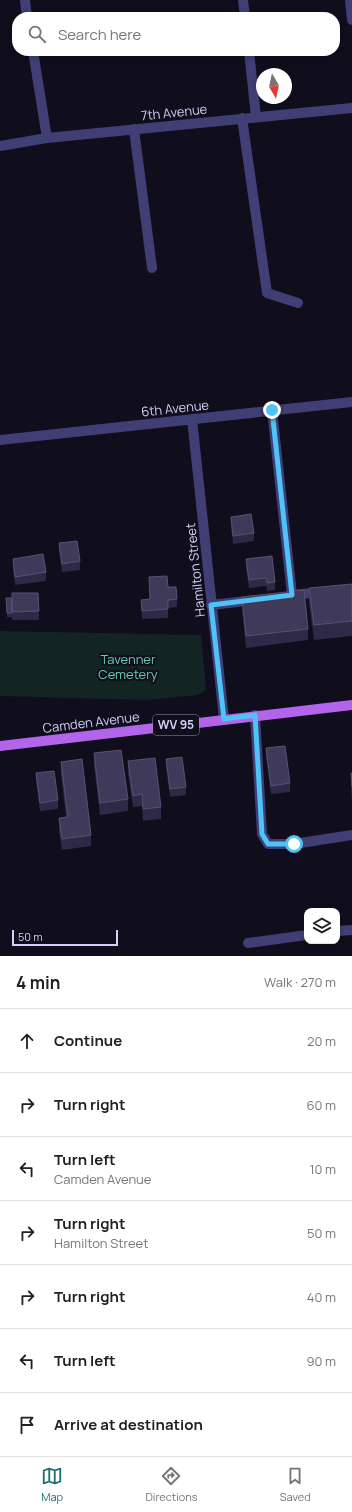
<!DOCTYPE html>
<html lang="en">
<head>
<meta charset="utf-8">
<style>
  body { margin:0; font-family:Manrope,sans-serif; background:#f6f6f6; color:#202124 }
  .controls { position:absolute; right:12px; bottom:12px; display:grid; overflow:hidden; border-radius:8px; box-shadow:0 2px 6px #0003 }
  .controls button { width:36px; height:36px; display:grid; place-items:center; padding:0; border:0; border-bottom:1px solid #e0e0e0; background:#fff; color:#202124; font:20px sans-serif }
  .compass { position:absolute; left:256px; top:68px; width:36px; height:36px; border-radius:50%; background:#fff; box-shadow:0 2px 6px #0003; rotate:171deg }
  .scale { position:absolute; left:12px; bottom:10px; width:106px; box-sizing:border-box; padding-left:4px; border:2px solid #d2cff9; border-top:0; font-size:11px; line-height:14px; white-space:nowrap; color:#d2cff9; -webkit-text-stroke:3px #100e1c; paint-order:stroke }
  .stop { position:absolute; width:12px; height:12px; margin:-9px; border:3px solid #4fc3f7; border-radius:50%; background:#fff }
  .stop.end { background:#4fc3f7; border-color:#fff; box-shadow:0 1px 4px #0008 }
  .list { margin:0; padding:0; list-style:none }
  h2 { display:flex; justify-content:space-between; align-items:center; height:52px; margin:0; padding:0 16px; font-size:17px }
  h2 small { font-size:13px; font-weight:400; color:#757577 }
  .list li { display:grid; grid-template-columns:26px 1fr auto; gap:12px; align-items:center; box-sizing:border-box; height:64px; padding:0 16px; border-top:1px solid #e0e0e0 }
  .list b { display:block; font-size:15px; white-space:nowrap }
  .list p { margin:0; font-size:13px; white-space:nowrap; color:#757577 }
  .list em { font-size:13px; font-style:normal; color:#757577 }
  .icon { flex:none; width:22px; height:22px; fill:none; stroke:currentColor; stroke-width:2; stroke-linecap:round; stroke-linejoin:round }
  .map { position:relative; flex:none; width:352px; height:956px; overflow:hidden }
  .search { position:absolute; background:#fff; box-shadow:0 2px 6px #0003; left:12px; right:12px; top:12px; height:44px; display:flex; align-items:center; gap:10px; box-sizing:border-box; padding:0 14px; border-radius:16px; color:#757577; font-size:15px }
  .sheet { height:500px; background:#fff }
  nav { display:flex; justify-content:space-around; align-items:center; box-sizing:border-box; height:56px; border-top:1px solid #e0e0e0; background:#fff; font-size:11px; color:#757577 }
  nav a { display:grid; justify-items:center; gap:2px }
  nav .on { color:#1e6e75 }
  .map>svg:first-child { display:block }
  .green { fill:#122523 }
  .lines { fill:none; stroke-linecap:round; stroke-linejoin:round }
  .minor { stroke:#3f3f75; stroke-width:10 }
  .major { stroke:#b264eb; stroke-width:10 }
  .wall { fill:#2d2947 }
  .building { fill:#3f3a5a; stroke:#565273 }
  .route { stroke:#4fc3f7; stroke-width:5 }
  .labels { text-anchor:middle; stroke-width:4; stroke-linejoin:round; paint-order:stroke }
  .shield { fill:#100e1c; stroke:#9895b7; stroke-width:1 }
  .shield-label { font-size:12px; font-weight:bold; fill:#d2cff9 }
  .street-label { font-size:13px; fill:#d2cff9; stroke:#100e1c }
  .park-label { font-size:13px; fill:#65ceaf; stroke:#100e1c }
</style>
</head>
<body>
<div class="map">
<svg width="352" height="956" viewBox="0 0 352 956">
  <rect width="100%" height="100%" fill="#100e1c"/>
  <path class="green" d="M 0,631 L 201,635 L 206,690 L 198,695 L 146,700 L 0,696 Z"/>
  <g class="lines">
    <path class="minor" d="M 25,0 L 27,17
      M 243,0 L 245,17
      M 350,0 L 352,20
      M 33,51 L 47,138
      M 249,51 L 256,117
      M 242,118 L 267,293 L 298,303
      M 134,129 L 152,268
      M 0,146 L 47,138 L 352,108
      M 272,410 L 292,595
      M 192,419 L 224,719
      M 0,440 L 352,402
      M 291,595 L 323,592
      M 211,605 L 255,600
      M 255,715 L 262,834 L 268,844 L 294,844 L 352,835
      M 337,931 L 352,930
      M 248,943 L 307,935"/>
    <path class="major" d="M 0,746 L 352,705"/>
  </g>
  <path class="wall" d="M 231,517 L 254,533 L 254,541 L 233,544 L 231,525 Z
    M 59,543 L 80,561 L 80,570 L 62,572 L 59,551 Z
    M 13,559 L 46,572 L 46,581 L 15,585 L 13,567 Z
    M 246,559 L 275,582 L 275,590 L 267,591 L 266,586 L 249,588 L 246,568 Z
    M 149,577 L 168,587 L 177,599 L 177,607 L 168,608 L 168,618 L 142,619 L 141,600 L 150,599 Z
    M 352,584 L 352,636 L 314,640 L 309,603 L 309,588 Z
    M 12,593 L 38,593 L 39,620 L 12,620 Z
    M 242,597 L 308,629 L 308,640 L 246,648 L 242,609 Z
    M 6,598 L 11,598 L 12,617 L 7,617 Z
    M 266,748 L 290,783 L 290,792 L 271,794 L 266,757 Z
    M 94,753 L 128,799 L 128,811 L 100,815 L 94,765 Z
    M 166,759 L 186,787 L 186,795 L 170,797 L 166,767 Z
    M 128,761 L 161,807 L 161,819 L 143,821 L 142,806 L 133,807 L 128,773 Z
    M 61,762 L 91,835 L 91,846 L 62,850 L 59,830 L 59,818 L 66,817 L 61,774 Z
    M 36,773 L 58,800 L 58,809 L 40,811 L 36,781 Z
    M 351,773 L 352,786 L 352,801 L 351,787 Z"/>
  <path class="building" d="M 251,514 L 254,533 L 233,536 L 231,517 Z
    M 77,541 L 80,561 L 62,564 L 59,543 Z
    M 43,554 L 46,572 L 15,577 L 13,559 Z
    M 272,556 L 275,582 L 267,583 L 266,578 L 249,580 L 246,559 Z
    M 167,576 L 168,587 L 176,587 L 177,599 L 168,600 L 168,609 L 142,611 L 141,600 L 150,599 L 149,577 Z
    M 352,584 L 352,621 L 314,625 L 309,588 Z
    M 304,590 L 308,629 L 246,636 L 242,597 Z
    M 12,593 L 38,593 L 39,611 L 12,612 Z
    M 6,598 L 11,598 L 12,613 L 7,613 Z
    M 285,746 L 290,783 L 271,786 L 266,748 Z
    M 121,750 L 128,799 L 100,803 L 94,753 Z
    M 182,757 L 186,787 L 170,789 L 166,759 Z
    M 155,758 L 161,807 L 143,809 L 142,794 L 133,796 L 128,761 Z
    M 82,759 L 91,835 L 62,839 L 59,818 L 68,817 L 61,762 Z
    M 54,771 L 58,800 L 40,803 L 36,773 Z
    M 351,773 L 352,773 L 352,786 Z"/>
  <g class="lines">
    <path class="route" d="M 272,410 L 292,595 L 211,605 L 224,719 L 255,715 L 262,834 L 268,844 L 294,844"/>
  </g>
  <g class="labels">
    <rect class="shield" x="153" y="715" width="46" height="20" rx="3"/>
    <g class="shield-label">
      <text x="176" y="729">WV 95</text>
    </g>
    <g class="street-label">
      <text transform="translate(174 112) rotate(-6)" y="5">7th Avenue</text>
      <text transform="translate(175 408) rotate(-6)" y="5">6th Avenue</text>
      <text transform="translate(195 570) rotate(-96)" y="5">Hamilton Street</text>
      <text transform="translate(91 722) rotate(-7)" y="5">Camden Avenue</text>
    </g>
    <g class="park-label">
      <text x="128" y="664">Tavenner<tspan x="128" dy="15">Cemetery</tspan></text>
    </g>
  </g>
</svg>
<div class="controls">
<button><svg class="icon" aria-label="layers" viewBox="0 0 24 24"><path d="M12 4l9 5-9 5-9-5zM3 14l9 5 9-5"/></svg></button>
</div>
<svg class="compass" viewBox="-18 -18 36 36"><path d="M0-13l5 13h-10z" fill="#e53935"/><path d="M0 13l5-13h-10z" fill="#757577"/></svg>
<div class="scale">50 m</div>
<div class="stop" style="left:294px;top:844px"></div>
<div class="stop end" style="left:272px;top:410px"></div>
<div class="search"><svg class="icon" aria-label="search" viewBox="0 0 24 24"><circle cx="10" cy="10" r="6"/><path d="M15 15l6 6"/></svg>Search here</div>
</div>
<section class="sheet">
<h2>4 min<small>Walk · 270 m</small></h2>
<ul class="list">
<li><svg class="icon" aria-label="ahead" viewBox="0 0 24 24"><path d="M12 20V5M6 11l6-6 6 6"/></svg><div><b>Continue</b></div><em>20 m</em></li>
<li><svg class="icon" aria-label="right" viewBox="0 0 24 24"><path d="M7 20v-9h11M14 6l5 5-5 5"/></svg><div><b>Turn right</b></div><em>60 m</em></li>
<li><svg class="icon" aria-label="left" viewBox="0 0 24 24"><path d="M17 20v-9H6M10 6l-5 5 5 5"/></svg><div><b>Turn left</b><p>Camden Avenue</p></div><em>10 m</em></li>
<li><svg class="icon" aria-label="right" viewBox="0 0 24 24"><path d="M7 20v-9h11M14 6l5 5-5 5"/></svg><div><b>Turn right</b><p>Hamilton Street</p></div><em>50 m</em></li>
<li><svg class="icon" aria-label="right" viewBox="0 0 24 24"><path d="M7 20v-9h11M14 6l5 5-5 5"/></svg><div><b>Turn right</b></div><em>40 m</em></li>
<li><svg class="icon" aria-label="left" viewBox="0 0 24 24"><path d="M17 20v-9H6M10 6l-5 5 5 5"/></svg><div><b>Turn left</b></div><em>90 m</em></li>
<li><svg class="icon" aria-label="arrive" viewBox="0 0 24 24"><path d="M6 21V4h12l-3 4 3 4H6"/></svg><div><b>Arrive at destination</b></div></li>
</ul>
</section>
<nav>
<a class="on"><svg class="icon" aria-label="map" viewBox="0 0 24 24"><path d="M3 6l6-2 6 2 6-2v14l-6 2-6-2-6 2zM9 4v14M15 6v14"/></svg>Map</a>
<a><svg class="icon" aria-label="directions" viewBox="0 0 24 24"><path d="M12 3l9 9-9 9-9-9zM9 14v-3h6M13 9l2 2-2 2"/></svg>Directions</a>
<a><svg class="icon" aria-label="saved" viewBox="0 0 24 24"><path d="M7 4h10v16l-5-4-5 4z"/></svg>Saved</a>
</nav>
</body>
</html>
